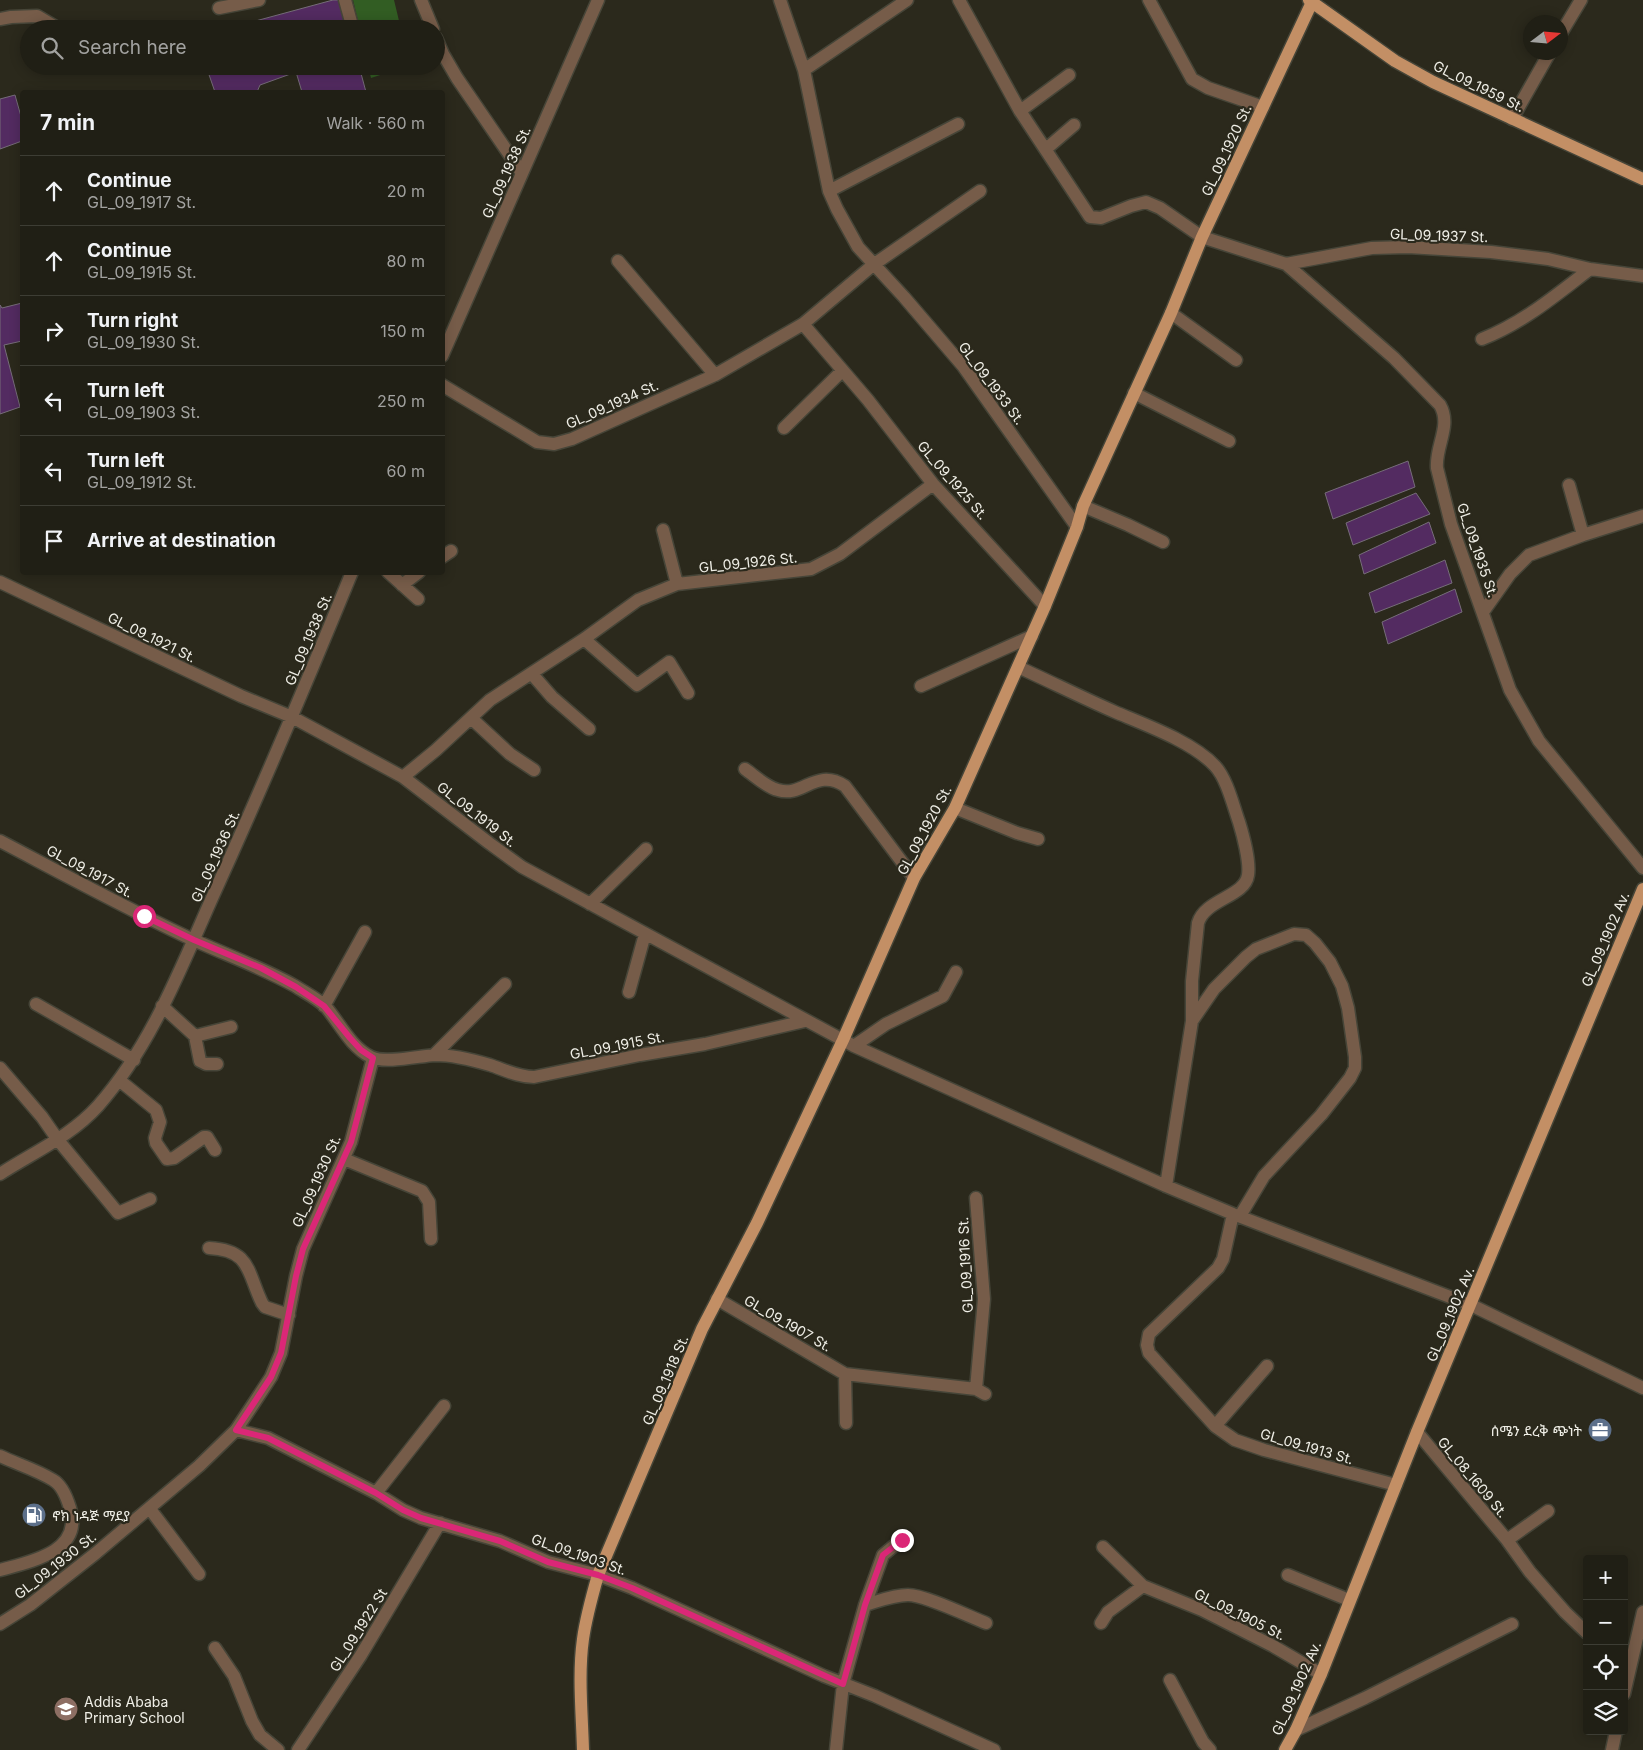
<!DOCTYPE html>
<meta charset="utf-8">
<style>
body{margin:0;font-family:Inter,"Noto Sans Ethiopic",sans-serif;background:#28271e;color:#f1f3f6}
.controls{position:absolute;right:15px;bottom:15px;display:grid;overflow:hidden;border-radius:5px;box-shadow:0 2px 12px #0003}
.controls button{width:45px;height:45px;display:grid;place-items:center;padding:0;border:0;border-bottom:1px solid #3d3d34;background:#201f15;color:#f1f3f6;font:25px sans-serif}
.compass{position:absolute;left:1523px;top:15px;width:45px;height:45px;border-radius:50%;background:#201f15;box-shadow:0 2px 12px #0003;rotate:74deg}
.stop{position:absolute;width:15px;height:15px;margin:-11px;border:4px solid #db2777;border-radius:50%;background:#fff}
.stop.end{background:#db2777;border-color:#fff;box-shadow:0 1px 5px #0008}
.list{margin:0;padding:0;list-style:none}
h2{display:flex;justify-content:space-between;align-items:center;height:65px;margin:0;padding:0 20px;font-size:21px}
h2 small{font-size:16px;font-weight:400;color:#a2a2a0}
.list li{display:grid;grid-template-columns:32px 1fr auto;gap:15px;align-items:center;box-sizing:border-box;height:70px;padding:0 20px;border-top:1px solid #3d3d34}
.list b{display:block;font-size:19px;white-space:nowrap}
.list p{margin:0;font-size:16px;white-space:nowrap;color:#a2a2a0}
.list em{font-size:16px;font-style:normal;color:#a2a2a0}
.icon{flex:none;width:28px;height:28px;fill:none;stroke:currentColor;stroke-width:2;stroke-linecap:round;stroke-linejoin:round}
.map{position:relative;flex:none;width:1643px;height:1750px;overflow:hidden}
.search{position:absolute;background:#201f15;box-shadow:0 2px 12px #0003;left:20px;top:20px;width:425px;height:55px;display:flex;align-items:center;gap:12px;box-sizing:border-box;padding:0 18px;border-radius:28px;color:#a2a2a0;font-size:19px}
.panel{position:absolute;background:#201f15;box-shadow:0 2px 12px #0003;left:20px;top:90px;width:425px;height:485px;border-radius:5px}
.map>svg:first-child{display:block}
.green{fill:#325d23}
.building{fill:#532b61;stroke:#766d79}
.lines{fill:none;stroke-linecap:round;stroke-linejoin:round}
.minor-casing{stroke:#464538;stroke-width:15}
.major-casing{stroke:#464538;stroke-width:15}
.minor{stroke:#765c49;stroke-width:12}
.major{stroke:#c38f65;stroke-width:12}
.route{stroke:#db2777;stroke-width:6}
.labels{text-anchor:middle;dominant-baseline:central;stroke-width:4.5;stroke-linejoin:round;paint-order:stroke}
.street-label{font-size:14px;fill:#efeee6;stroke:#2b291c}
.poi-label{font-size:14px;fill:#efeee6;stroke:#2b291c;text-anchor:start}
</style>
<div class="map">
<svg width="1643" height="1750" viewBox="0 0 1643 1750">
<rect width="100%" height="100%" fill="#2b291c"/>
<path class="green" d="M353,0H394L401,29H360Z
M368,66H408L371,78Z"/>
<path class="building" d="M333,0H341L349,29H226Z
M206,66H359L366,92H302L296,72L260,85L257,92H215Z
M15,95L22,120V141L0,149V99Z
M22,303V341L4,345L20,407L0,414V305L2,308Z
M1408,461L1415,487L1333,519L1325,493Z
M1416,493L1430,514L1353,545L1346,523Z
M1429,522L1436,543L1364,574L1359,555Z
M1445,560L1452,583L1375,613L1369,593Z
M1455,589L1462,612L1388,644L1382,622Z"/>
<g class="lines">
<defs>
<path id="minor" d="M345,0L353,29
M421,0L433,29
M780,0L804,70L829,191L837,209L858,247L904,297L963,366L1077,527
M959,0L1020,111L1090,217L1101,218L1131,206L1146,202L1160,208L1202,237L1286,264L1394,358L1440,405C1452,426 1435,446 1437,468L1451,524L1510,690L1539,741L1643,868
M1149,0L1192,79L1208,88L1263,107
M219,8L259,0
M0,19L11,17L37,16L59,29
M1560,35L1581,0
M436,38L443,54L457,78L522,173
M804,70L907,0
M1020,111L1069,75
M1512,119L1550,52
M1046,149L1074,125
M829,191L958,124
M618,261L715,375
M1286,264L1372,248L1408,247L1491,252L1548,259L1590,269L1643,276
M1171,313L1236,360
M803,324L868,400L933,484L1045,606
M1482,339C1523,323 1556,295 1590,269
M442,356L598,0
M442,385L537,442L554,444L572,439L715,375L803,324L873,265L980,191
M1134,393L1229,441
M784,428L842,371
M1569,485L1583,535
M1083,506L1128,525L1163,542
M663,530L677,584
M442,557L451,551
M388,572L418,599
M0,582L241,696L292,717L403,777L489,843L522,867L854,1046L1166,1186L1233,1214L1471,1305L1643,1388
M402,585L419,572
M1483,612L1510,574L1529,555L1583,535L1643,516
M584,639L637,685L669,662L688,693
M1018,667C1051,682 1083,698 1115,712C1146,725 1193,742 1215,766C1227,779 1233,805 1239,822C1243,835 1250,862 1248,875C1245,897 1205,899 1198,923L1192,981V1021L1166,1186
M532,674L552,697L589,729
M921,686L1032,636
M471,718L510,754L534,770
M745,769C755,776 766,787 778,790C803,798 816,767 845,786L914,878
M403,777L436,750L490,700L584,639L638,600L677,584L811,569L840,554L933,484
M955,808L1017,833L1038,839
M0,841C61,873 122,906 185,936C221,953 259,966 295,986C304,992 318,999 326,1007C340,1024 351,1047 371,1057C385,1064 419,1056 435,1055C453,1055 473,1060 490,1065C505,1070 518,1077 534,1077L640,1055L705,1044L805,1021
M590,904L646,849
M629,992L645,934
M36,1004L134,1060
M162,1006L195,1036L200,1061L206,1064H217
M324,1006L365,932
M1192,1021L1214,989L1246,957L1256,949L1294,934L1306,935L1315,943L1330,962L1342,986L1348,1008L1355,1057V1068L1350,1078L1321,1115L1264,1176L1240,1216
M195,1036L231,1027
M854,1046L886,1024L943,996L956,972
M434,1055L505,984
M0,1068L42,1117L58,1140L118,1213L150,1199
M119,1080L156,1110L160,1122L155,1138L156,1143L167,1159L174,1158L204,1137H207L215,1150
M344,1159L422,1191L429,1202L431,1239
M0,1174C34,1152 71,1136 98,1106C151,1046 180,970 212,898C261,790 307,682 352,572
M976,1198L984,1299L976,1389
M1233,1214L1223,1259L1218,1268L1149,1334L1147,1345L1149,1353L1215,1426L1235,1440L1264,1450L1396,1485
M209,1248C251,1250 247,1272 262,1303L265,1307L289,1315
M717,1299L845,1374L976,1389L985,1394
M845,1374L846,1423
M1215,1426L1267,1366
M236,1430L268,1438L376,1493L403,1510L421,1518L500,1541L548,1562L598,1575L632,1588L824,1676L875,1696L994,1750
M1417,1432L1507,1540L1530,1572L1565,1612L1587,1633
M0,1456C17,1464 37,1470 53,1480C62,1485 67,1498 70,1508C84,1552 29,1562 0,1570
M376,1493L444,1406
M150,1509L199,1574
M1507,1540L1548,1511
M1103,1547L1143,1586L1202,1610L1273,1646L1321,1674
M1288,1575L1349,1600
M865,1605C879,1601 893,1595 908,1595C925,1595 968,1616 986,1623
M1101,1623L1108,1612L1143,1586
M0,1624L30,1605L96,1553L199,1466L236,1430L254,1403L271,1377L281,1353L296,1276L303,1249L351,1142L373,1058
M215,1648L234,1676L252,1721L260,1735L278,1750
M1170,1680L1203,1742L1210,1750
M1624,1694L1643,1612
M1296,1730L1365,1698L1512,1624
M298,1750L361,1655L440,1523
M836,1750L843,1684L865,1605L883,1555L901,1540
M1612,1750L1616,1731"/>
<path id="major" d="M1309,0L1395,61L1433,82L1643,179
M583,1750C582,1713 578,1675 583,1639C586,1617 592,1596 598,1575L702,1329L757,1223L843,1040L914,878L955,808L1045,606L1077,527L1083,506L1171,313L1202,237L1313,0
M1285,1750L1296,1730L1321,1674L1417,1432L1643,889"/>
</defs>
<use href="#minor" class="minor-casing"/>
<use href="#major" class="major-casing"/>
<use href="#minor" class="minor"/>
<use href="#major" class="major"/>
</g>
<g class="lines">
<path class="route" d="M144,916L194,940L261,968L296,987L324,1006L350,1038L361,1050L373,1058L351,1142L303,1249L296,1276L281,1353L271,1377L236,1430L268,1438L376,1493L403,1510L421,1518L500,1541L548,1562L598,1575L632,1588L843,1684L865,1605L883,1555L902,1540"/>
</g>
<defs>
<symbol id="office-disc" viewBox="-11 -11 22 22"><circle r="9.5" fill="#5c6f8a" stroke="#2b291c"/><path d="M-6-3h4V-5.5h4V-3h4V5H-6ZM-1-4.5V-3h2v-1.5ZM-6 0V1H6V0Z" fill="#fff"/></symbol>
<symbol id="fuel-disc" viewBox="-11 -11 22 22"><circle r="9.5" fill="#5c6f8a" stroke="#2b291c"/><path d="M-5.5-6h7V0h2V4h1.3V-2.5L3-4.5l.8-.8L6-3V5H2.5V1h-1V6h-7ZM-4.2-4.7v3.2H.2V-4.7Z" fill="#fff"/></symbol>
<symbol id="school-disc" viewBox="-11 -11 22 22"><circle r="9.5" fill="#8d6e63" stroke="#2b291c"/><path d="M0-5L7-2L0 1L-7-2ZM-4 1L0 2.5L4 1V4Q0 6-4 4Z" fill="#fff"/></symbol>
</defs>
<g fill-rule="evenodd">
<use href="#office-disc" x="1586" y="1416" width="28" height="28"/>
<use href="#fuel-disc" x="20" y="1501" width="28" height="28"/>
<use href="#school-disc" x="52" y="1695" width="28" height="28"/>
</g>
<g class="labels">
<g class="street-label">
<text transform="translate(1479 86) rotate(26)">GL_09_1959 St.</text>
<text transform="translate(1226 150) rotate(-65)">GL_09_1920 St.</text>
<text transform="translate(506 172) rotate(-66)">GL_09_1938 St.</text>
<text transform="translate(1439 235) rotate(2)">GL_09_1937 St.</text>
<text transform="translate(992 383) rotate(53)">GL_09_1933 St.</text>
<text transform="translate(612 404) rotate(-24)">GL_09_1934 St.</text>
<text transform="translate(953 480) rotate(49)">GL_09_1925 St.</text>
<text transform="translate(1478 550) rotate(71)">GL_09_1935 St.</text>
<text transform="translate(748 562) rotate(-6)">GL_09_1926 St.</text>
<text transform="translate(152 637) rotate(26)">GL_09_1921 St.</text>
<text transform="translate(308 639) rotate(-67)">GL_09_1938 St.</text>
<text transform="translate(477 814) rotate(38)">GL_09_1919 St.</text>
<text transform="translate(924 830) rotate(-62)">GL_09_1920 St.</text>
<text transform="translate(215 856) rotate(-66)">GL_09_1936 St.</text>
<text transform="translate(90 871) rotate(28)">GL_09_1917 St.</text>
<text transform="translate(1605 939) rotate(-67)">GL_09_1902 Av.</text>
<text transform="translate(617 1045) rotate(-11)">GL_09_1915 St.</text>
<text transform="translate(316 1181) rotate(-66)">GL_09_1930 St.</text>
<text transform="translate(965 1265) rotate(-93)">GL_09_1916 St.</text>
<text transform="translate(1450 1314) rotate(-67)">GL_09_1902 Av.</text>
<text transform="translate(788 1323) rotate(30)">GL_09_1907 St.</text>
<text transform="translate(665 1380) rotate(-67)">GL_09_1918 St.</text>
<text transform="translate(1307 1446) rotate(16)">GL_09_1913 St.</text>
<text transform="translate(1473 1477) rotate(50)">GL_08_1609 St.</text>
<text transform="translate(579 1554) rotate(19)">GL_09_1903 St.</text>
<text transform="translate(55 1565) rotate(-38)">GL_09_1930 St.</text>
<text transform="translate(1240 1614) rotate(26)">GL_09_1905 St.</text>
<text transform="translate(358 1630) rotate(-58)">GL_09_1922 St</text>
<text transform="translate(1296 1688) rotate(-66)">GL_09_1902 Av.</text>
</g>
<g class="poi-label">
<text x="1582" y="1430" text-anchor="end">ሰሜን ደረቅ ጭነት</text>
<text x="52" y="1515">ኖክ ነዳጅ ማደያ</text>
<text x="84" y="1701">Addis Ababa<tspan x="84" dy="16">Primary School</tspan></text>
</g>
</g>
</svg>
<div class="controls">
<button>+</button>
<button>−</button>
<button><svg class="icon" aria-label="locate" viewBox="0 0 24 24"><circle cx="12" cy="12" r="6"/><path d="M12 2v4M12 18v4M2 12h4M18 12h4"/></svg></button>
<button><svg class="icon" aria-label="layers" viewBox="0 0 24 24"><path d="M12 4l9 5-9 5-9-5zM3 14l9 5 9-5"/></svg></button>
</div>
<svg class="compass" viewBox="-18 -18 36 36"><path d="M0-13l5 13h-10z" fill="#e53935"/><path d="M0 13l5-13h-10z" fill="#a2a2a0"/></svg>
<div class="stop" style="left:144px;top:916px"></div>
<div class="stop end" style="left:902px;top:1540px"></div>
<div class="search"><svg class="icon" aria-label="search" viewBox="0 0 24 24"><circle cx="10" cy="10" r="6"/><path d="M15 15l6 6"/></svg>Search here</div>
<section class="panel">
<h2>7 min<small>Walk · 560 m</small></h2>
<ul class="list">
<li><svg class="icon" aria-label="ahead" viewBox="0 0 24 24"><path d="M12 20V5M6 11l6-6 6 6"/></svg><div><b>Continue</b><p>GL_09_1917 St.</p></div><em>20 m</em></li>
<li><svg class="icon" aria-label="ahead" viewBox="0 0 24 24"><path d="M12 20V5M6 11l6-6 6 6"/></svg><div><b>Continue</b><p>GL_09_1915 St.</p></div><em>80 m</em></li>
<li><svg class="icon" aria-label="right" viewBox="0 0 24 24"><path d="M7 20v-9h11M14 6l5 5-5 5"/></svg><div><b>Turn right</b><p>GL_09_1930 St.</p></div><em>150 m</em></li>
<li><svg class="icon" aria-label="left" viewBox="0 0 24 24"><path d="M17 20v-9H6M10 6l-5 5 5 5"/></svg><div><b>Turn left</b><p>GL_09_1903 St.</p></div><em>250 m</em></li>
<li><svg class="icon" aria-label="left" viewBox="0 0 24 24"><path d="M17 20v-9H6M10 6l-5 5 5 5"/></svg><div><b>Turn left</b><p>GL_09_1912 St.</p></div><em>60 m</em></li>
<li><svg class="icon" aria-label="arrive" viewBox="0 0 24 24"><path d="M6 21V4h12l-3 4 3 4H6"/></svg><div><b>Arrive at destination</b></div></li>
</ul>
</section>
</div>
